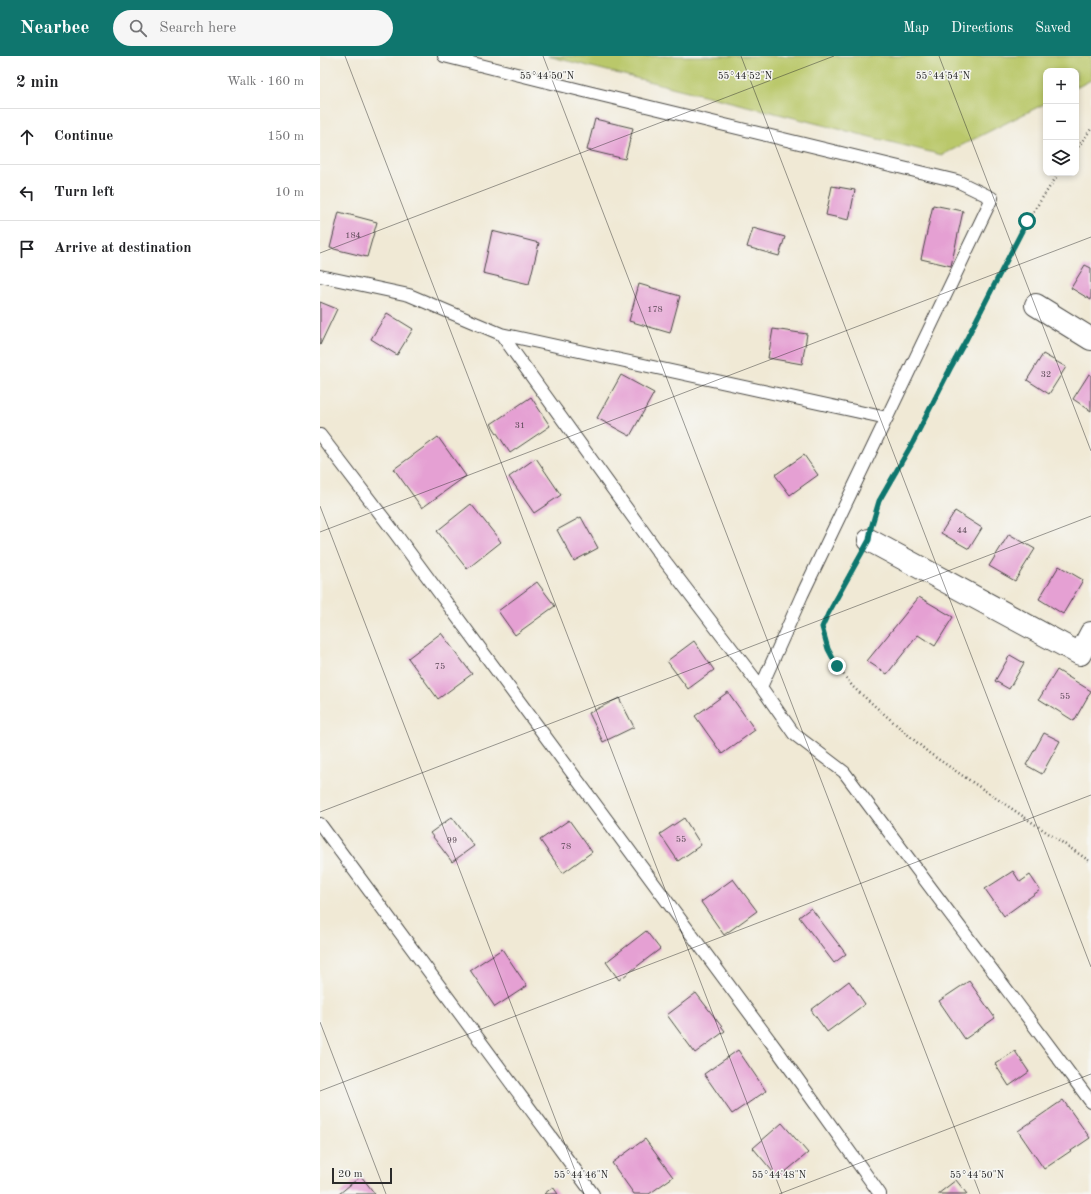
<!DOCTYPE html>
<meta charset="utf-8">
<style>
body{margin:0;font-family:"Old Standard TT",serif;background:#f6f6f6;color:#202124}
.controls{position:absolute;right:12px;top:12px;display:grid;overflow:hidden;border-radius:8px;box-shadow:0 2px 6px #0003}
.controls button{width:36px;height:36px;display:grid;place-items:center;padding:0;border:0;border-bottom:1px solid #e0e0e0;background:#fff;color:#202124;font:20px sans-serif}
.scale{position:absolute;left:12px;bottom:10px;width:60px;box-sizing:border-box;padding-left:4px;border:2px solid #2b2b2b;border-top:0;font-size:11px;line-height:14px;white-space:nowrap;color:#2b2b2b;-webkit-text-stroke:3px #f6f6f2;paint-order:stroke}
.stop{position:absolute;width:12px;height:12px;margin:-9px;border:3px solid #0f766e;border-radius:50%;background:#fff}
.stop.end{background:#0f766e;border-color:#fff;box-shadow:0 1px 4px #0008}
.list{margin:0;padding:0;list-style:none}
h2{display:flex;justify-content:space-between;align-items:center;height:52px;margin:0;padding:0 16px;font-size:17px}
h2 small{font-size:13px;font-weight:400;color:#757577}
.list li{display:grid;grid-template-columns:26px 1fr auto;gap:12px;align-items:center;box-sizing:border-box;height:56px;padding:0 16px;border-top:1px solid #e0e0e0}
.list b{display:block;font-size:15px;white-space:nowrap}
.list em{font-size:13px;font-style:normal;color:#757577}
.icon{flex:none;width:22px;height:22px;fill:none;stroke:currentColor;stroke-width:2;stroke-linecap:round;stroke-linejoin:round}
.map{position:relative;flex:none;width:771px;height:1138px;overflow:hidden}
header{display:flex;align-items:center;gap:24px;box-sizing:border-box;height:56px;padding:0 20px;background:#0f766e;color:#fff}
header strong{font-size:19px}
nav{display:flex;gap:22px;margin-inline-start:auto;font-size:14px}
.search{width:280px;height:36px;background:#f6f6f6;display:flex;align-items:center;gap:10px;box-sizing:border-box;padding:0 14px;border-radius:22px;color:#757577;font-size:15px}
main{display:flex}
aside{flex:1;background:#fff}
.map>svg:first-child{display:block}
.green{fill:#bac86a;stroke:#727a4a}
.building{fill:#e5a0d3}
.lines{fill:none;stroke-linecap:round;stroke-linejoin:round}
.service-casing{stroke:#494844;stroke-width:14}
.minor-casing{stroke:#494844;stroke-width:24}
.path{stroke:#494844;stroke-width:2.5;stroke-dasharray:1 3;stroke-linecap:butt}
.service{stroke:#fff;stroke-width:12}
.minor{stroke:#fff;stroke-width:22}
.route{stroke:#0f766e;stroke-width:5}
.ticks{fill:none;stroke:#2b2b2b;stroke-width:1;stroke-opacity:0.45}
.labels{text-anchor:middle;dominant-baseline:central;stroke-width:3;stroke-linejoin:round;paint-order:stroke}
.number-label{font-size:9px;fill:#5a4855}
.ticks-label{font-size:10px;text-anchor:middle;fill:#2b2b2b;stroke:#f6f6f2;stroke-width:3;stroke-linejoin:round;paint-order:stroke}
</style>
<header>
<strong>Nearbee</strong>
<div class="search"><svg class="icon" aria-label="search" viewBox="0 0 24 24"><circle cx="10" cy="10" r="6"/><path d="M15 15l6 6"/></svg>Search here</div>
<nav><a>Map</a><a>Directions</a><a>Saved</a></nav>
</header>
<main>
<aside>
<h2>2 min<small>Walk · 160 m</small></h2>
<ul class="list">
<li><svg class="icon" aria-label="ahead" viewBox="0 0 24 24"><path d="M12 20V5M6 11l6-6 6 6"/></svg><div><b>Continue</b></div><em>150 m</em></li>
<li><svg class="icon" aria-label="left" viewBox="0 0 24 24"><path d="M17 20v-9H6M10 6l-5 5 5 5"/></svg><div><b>Turn left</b></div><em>10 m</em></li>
<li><svg class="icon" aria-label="arrive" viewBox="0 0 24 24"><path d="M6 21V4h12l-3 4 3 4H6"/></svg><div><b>Arrive at destination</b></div></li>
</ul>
</aside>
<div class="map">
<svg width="771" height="1138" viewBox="0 0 771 1138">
<rect width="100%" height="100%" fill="#f6f6f2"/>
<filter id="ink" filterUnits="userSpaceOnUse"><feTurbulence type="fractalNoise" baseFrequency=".025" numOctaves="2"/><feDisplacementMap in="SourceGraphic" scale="8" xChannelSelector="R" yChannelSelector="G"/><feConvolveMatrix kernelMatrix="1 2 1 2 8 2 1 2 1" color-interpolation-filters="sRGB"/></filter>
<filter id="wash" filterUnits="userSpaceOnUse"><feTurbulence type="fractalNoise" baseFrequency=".012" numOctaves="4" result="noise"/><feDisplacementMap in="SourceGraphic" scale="16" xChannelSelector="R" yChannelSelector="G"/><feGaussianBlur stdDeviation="0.9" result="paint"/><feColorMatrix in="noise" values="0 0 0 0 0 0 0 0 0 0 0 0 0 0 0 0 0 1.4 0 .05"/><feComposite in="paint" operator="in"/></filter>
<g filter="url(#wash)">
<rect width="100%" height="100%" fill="#f0e9d5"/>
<path class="green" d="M228,0H771V24L756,32V15H726V47L622,99Z"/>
<g id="blocks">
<path class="building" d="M275,63L313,72L305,103L267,94Z
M512,130L535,134L529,164L506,159Z
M613,149L643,155L631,210L601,203Z
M19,156L57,166L47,201L10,192Z
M433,172L465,181L459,200L427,191Z
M172,175L219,187L209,228L163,217Z
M765,209L771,212V244L751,232Z
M319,228L360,240L350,277L309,265Z
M0,246L17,253L0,289Z
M67,257L93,273L77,299L51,283Z
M453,273L487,278L482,308L448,302Z
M723,298L746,311L729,338L707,324Z
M769,318L771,319V355L753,343Z
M301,319L334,337L310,380L277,362Z
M211,341L230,370L190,397L171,368Z
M118,381L146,420L102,452L74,413Z
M484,399L498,419L470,439L455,419Z
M216,402L241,439L214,457L189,421Z
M151,448L181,486L147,513L117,475Z
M635,455L662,472L649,493L621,477Z
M261,461L278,492L254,505L237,474Z
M689,478L715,493L695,525L669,510Z
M739,510L763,524L743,558L719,543Z
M217,526L235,550L195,579L178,555Z
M599,541L633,561L615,590L598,579L567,618L547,605Z
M121,577L152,618L118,643L88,602Z
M374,585L394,614L368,633L347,605Z
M690,599L704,607L689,633L675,625Z
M737,614L771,635L754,665L719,643Z
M408,636L435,674L402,698L375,660Z
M299,642L314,671L283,686L269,657Z
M724,677L740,685L722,718L706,709Z
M132,761L154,790L132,806L110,777Z
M364,762L381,789L358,805L340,778Z
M249,764L272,796L243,817L220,784Z
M693,815L700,826L710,819L720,834L684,860L665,833Z
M413,823L437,855L404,879L381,846Z
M491,852L526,898L514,907L479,861Z
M326,875L340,893L299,924L286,906Z
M182,893L207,930L175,951L150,914Z
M529,925L545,948L507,976L491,954Z
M649,925L675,962L645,983L619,945Z
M376,937L405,975L375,997L347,959Z
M418,994L446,1035L412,1058L384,1018Z
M695,995L709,1016L689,1030L675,1008Z
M743,1044L770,1082L724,1113L698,1075Z
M462,1067L488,1097L458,1122L433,1092Z
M325,1083L353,1121L329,1138H314L292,1107Z
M41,1120L55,1138H19Z
M636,1124L647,1138H618Z
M233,1131L238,1138H224Z"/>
</g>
</g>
<g filter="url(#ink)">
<use href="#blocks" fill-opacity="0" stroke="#494844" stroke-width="1"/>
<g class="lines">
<defs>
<path id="service" d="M124,0L268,36L637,125L672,142L482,539L441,631
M0,220L89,239L181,278L338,496L441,631L474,678L524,716L771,1046
M181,278L567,362
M0,379L75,477L459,997L560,1138
M0,768L273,1138"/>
<path id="minor" d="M716,249L771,283
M549,484L760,598L771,577"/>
</defs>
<use href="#service" class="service-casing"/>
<use href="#minor" class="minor-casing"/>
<path class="path" d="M756,94L771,73
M554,464L559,445L593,386L629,313L646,284L707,165L739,117
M539,501L508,558L502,571L508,593L517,610L533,631L609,697L771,806"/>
<use href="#service" class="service"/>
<use href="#minor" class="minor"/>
</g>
</g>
<g class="lines" filter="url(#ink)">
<path class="route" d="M517,610L508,593L502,571L508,558L549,484L551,472L559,445L593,386L630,313L646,284L707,165"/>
</g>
<path class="ticks" d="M25,0L462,1138M223,0L660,1138M421,0L771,911M619,0L771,395M0,197L514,0M0,450L264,1138M0,476L771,181M0,756L771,460M0,966L66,1138M0,1035L771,739M459,1138L771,1018"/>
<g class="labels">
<g class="number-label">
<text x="33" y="179">184</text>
<text x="335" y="253">178</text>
<text x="726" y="318">32</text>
<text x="200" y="369">31</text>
<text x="642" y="474">44</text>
<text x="120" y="610">75</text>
<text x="745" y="640">55</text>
<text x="361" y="783">55</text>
<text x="132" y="784">99</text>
<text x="246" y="790">78</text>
</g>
</g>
<g class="ticks-label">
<text x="227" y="23">55°44'50"N</text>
<text x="425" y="23">55°44'52"N</text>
<text x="623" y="23">55°44'54"N</text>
<text x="261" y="1122">55°44'46"N</text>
<text x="459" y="1122">55°44'48"N</text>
<text x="657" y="1122">55°44'50"N</text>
</g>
</svg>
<div class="controls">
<button>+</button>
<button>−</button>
<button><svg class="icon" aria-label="layers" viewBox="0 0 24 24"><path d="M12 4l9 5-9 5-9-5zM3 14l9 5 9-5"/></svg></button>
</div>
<div class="scale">20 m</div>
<div class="stop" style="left:707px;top:165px"></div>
<div class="stop end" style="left:517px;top:610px"></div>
</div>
</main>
